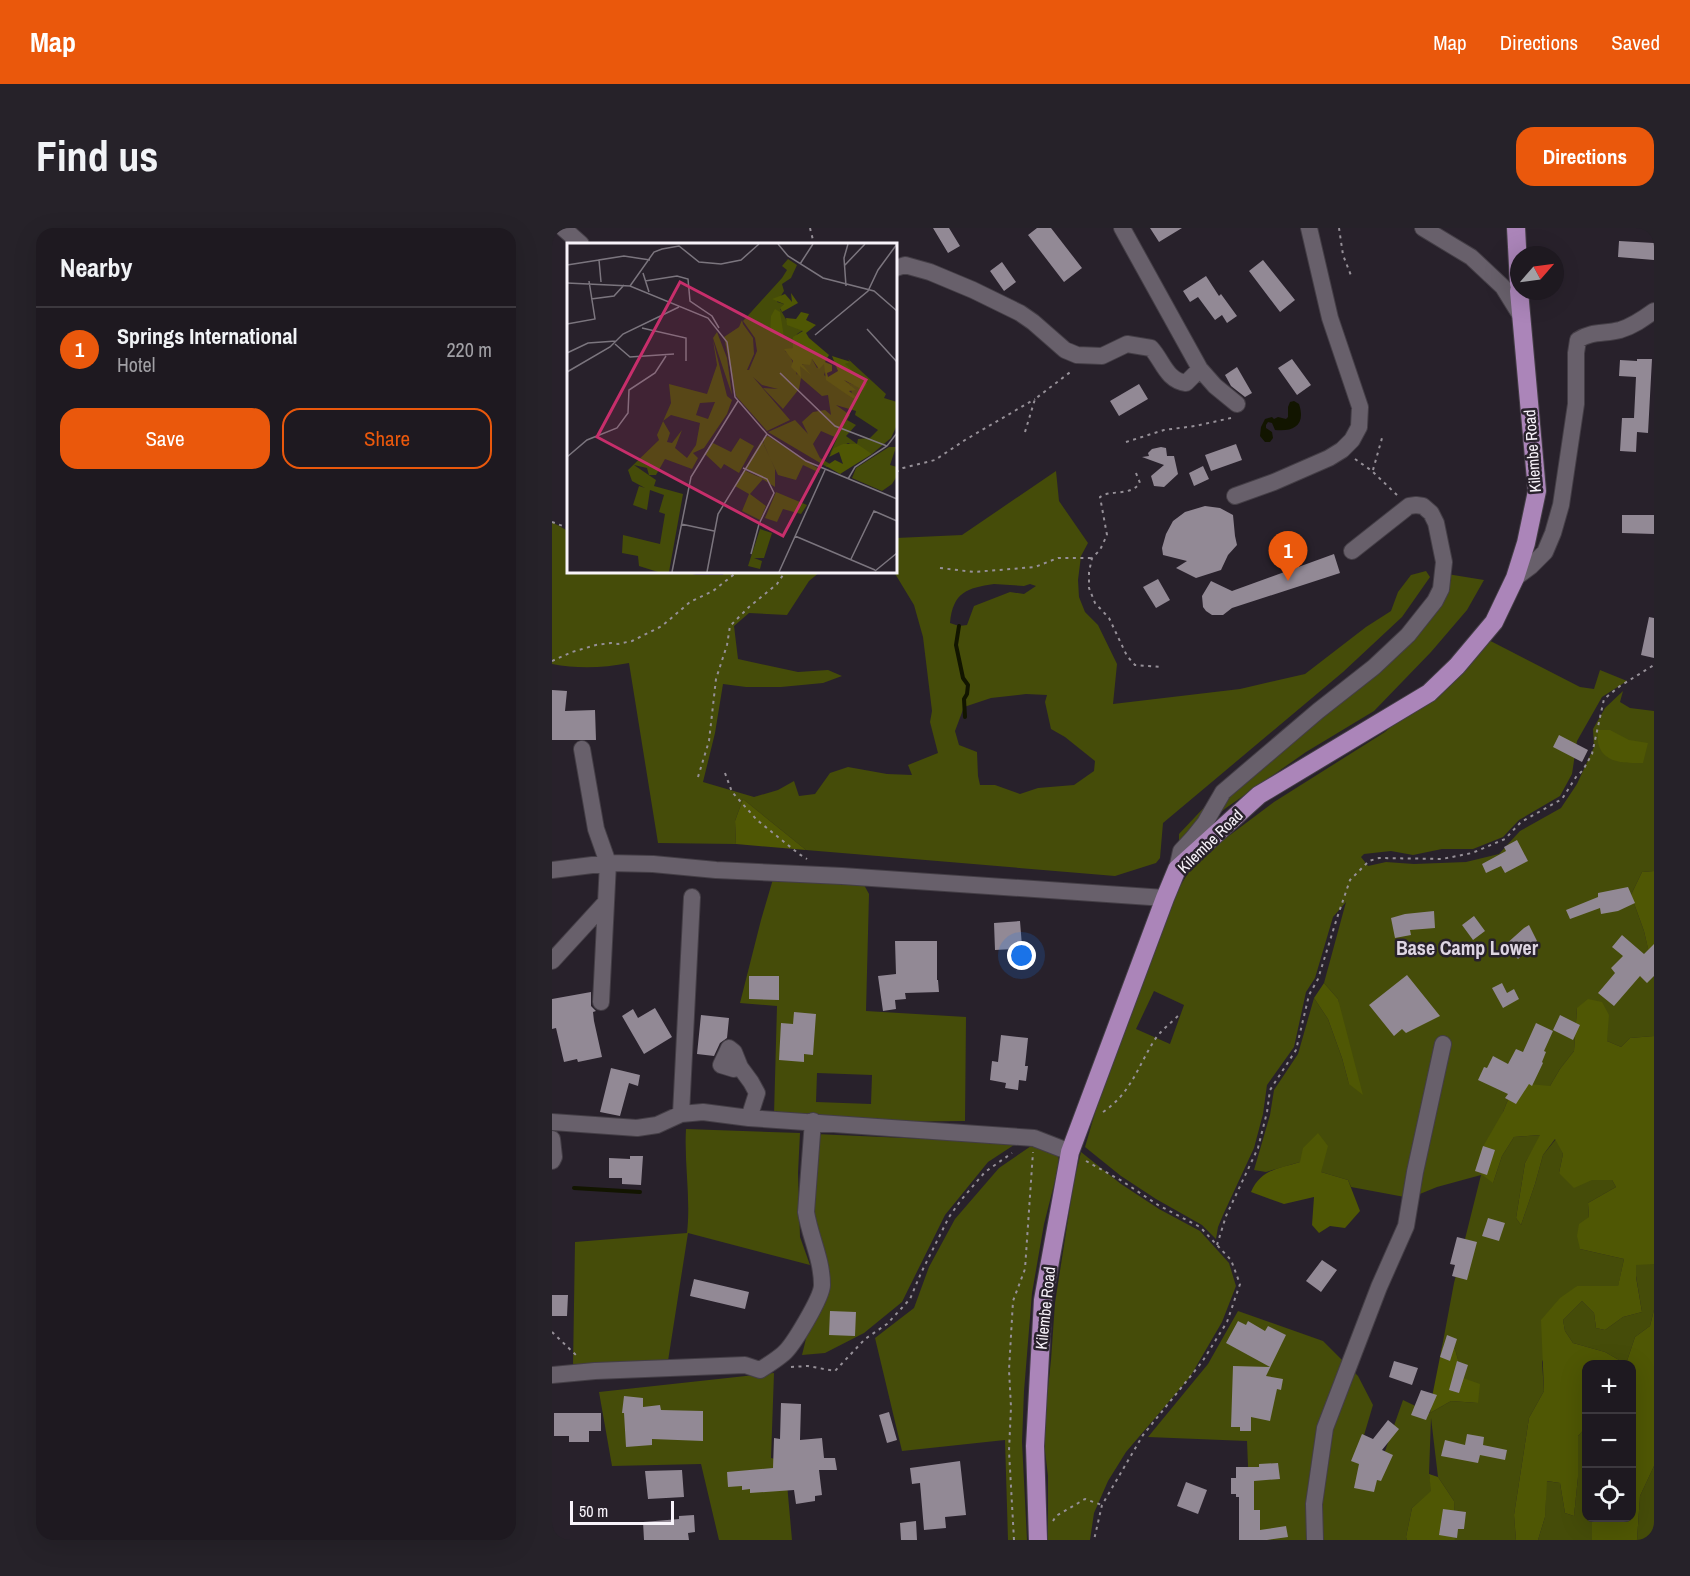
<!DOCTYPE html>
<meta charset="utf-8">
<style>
body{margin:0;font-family:"Archivo Narrow",sans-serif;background:#262229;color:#f1f3f6}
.controls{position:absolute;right:18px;bottom:18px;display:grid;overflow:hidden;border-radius:12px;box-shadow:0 6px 24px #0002}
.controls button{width:54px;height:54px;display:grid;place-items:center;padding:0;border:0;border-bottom:2px solid #3c383e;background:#1e1920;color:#f1f3f6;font:30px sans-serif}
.compass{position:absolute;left:958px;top:18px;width:54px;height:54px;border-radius:50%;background:#1e1920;box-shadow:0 6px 24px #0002;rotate:62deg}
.scale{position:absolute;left:18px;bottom:15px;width:104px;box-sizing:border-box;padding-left:6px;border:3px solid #f8f3fa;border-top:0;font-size:16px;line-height:21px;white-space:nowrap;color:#f8f3fa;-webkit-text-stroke:4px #28212b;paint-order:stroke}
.you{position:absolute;left:470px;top:728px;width:21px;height:21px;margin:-15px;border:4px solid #fff;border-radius:50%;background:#1a73e8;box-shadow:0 0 0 9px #1a73e833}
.badge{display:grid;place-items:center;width:39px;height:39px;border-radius:50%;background:#ea580c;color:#fff;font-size:20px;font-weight:700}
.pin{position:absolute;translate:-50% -50px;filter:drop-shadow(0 2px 3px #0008)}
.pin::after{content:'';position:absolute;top:32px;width:21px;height:18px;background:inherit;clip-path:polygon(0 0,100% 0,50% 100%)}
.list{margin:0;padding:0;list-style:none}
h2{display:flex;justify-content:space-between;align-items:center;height:78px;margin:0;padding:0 24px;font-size:26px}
h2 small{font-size:20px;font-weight:400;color:#a1a0a5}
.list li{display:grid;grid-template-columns:39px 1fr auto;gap:18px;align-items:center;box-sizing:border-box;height:84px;padding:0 24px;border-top:2px solid #3c383e}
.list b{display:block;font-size:22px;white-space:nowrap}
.list p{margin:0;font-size:20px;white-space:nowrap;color:#a1a0a5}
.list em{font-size:20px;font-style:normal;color:#a1a0a5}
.actions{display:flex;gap:12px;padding:18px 24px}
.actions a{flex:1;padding:14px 0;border:2px solid #ea580c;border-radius:18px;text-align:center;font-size:21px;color:#ea580c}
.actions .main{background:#ea580c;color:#fff}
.icon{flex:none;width:33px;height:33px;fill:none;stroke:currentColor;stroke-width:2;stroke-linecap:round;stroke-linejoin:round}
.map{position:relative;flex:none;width:1102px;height:1312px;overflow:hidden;border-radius:18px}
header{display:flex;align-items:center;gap:36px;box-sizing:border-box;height:84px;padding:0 30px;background:#ea580c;color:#fff}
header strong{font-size:28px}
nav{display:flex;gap:33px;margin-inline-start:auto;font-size:21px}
.intro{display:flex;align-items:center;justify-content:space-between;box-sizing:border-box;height:144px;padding:0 36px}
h1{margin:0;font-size:42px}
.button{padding:15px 27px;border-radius:18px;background:#ea580c;color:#fff;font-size:21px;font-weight:700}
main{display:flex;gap:36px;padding:0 36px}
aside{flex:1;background:#1e1920;border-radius:18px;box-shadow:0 6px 24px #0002}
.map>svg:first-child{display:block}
.green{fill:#454c09;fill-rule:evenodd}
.forest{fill:#4f5704}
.water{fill:#121500}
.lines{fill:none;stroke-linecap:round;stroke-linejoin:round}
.stream{stroke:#121500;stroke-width:4}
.building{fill:#928995}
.minor-casing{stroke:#443e46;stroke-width:18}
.major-casing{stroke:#443e46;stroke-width:20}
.path{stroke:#969098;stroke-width:2;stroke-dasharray:3 4.5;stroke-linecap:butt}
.minor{stroke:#68606b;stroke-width:16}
.major{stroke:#ab85b9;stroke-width:18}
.labels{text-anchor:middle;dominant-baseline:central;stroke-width:5;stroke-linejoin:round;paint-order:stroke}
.street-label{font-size:16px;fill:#f8f3fa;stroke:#28212b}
.quarter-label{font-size:20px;font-weight:bold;fill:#ded5e2;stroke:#28212b}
.inset-road{fill:none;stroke:#7b757e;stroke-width:1.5}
.view{fill:#c72e6b;fill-opacity:0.15;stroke:#c72e6b;stroke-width:3}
.inset-edge{fill:none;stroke:#f8f3fa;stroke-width:3}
</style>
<header>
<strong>Map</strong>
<nav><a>Map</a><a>Directions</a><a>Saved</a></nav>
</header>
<div class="intro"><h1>Find us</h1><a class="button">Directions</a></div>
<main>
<aside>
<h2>Nearby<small></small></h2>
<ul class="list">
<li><span class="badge">1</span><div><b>Springs International</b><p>Hotel</p></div><em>220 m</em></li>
</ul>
<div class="actions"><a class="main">Save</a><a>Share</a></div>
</aside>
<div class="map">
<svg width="1102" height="1312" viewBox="0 0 1102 1312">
<rect width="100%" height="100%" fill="#28212b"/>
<path class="green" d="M504,243L507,273L536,315L529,328L526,352L527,369L533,384L546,397L565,436L561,476L688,461L753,446L814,399L839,383L846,364L859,347L874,343L878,349L850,389L791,444L611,595L608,630L604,635L563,648L254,622L191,571L183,593L184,616L106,615L77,435C51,440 26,441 0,436V294L16,303V344H133L144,347H171L173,344H268L257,353L235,387L197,385L182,398L186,431L246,444L276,442L290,448L271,455L229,459H194L171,456L163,505L151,554L202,569L226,562L242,553L247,568L263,566L278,545L296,539L335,546L360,547L356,537L386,525L378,494L380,483L371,409L362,377L342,344H344V310L410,307ZM442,356L472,358L478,356L484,358L472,366L458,364L422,378L415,397L407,398L398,395C401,364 415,360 442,356ZM474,466L495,467L493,474L499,501L513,509L543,533L542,543L522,557L486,560L468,566L443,557H428L426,548L425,524L407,517L403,503L412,479L439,470Z
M889,345L932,352L915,382L879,424L822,483L754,524L674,580L627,619V606L676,554L730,513L864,390Z
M923,405L1028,459L1042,461L1048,442L1075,453L1050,469L1025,513L1020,546L1008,568L967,592L951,609L921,621H890L861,627L839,623L812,626L809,629L816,638L834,634L862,636L914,634L947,626L968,603L1009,580L1025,556L1042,519L1041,501L1053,480L1071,463L1068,474L1078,480L1102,483V643L1090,644L1079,667L1092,703L1100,737L1102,739V808L1078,810L1069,819L1055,813L1025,780L1022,823L1008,841L998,858L960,862L951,884L941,955L950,928L962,909L989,907L973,935L964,990L969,997L983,956L991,927L1004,911L1011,926L1007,945L1040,952H1060L1064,959L1036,975L1037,989L1028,1021L1072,1031L1066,1059L1025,1058L990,1134L992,1163L977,1190L962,1287L964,1312H903L902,1273L886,1249L879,1190L877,1246L880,1263L860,1280L854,1309L855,1312H699L695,1213L596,1209L656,1136L686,1083L771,1113L806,1148L821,1177L807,1224L832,1226L851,1172L878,1185L899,1173L926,1175L911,1150L903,1121L890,1119L902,1055L929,947L885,959L858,970L799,959L796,952L769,944L748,934L714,944L702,942L718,887L722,862L746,826L762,770L776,791L790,830L797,856L786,771L772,755L794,674L781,689L763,750L754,764L742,819L715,857L711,886L702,920L671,987L666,999L664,1011L650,997L604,971L569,948L533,919L581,755L609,689L638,642L670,613L722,574L833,504L869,471ZM602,763L632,777L618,816L584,801Z
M224,641L311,655L317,666L314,783L414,789L413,893L318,894L222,887L225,778L188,775L209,692ZM265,845L320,847L319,876L264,874Z
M134,901L248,905L246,945L248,1009L258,1037L136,1005L116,1133L21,1139L23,1014L135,1005C139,970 132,936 134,901Z
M263,906L465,915L436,934L393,987L350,1074L312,1105L273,1125L250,1127L261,1082L272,1052L258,998Z
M482,916L506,925L507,937L492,996L480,1065L472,1163L470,1214L475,1312H456L453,1212L350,1223L323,1110L362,1080L377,1039L403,991L447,940Z
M529,924L569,956L607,981L648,1003L677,1035L684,1058L670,1094L638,1149L574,1224L556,1253L542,1285L538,1312H496V1248L491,1207L499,1132L503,1075L522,953Z
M1084,1036H1102V1082L1098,1098L1083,1109L1074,1136L1053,1124L1021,1115L1013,1103L1011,1092L1030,1073L1042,1085L1044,1100L1053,1102L1071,1089L1090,1084L1084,1048Z
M222,1145L219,1230L233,1233L240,1312H167L149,1236L60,1238L47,1164Z
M1034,1199V1290H1040V1312H986L993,1289L994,1253L1008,1255L1013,1285L1022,1288L1026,1249V1208Z
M1102,1238V1312H1085L1088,1268Z"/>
<path class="forest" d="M1046,502H1058L1077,512L1096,515L1091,535C1075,535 1053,536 1047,518C1045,513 1046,507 1046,502Z
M191,571L254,622L184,616L183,593Z
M1102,643V739L1100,738L1092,703L1079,667L1090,644Z
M772,755L786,771L811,867L797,856L790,830L776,791L762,770Z
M1036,771L1050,774L1057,787L1055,813L1069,819L1078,810L1102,808V1036L1084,1037V1049L1090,1084L1071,1089L1053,1102L1044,1100L1042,1085L1030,1073L1011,1092L1013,1103L1021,1115L1053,1124L1074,1136L1083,1109L1098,1098L1102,1082V1238L1088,1268L1085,1312H1040V1290H1080V1136H1034V1199L1026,1208V1249L1022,1288L1013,1285L1008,1255L995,1253L993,1289L986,1312H964L962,1287L977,1190L992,1163L989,1092L1008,1070L1025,1058H1066L1072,1031L1028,1021L1025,1008L1027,996L1037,989L1036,975L1064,959L1060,952H1040L1022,960L1007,945L1011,926L1003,911L991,927L983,956L969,997L964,990L973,935L988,907L962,909L950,928L941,955L929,946V922L951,884L960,862L967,855L998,858L1008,841L1022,823L1025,780Z
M766,905L776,918L769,944L796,952L808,983L793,1000L778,998L767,1005L760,997L762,969L732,976L699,964C709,941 726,941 748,934L751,920Z
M890,1119L903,1121L911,1150L928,1156L926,1175L899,1173L878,1185L881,1164Z
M877,1246L886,1249L902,1273L903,1312H855L854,1309L860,1280L879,1263Z"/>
<path class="water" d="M742,173L747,176C754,197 742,204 723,202L720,195L716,194L714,197V200L720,204L721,210L718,214H713L708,208L709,199L713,191L720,189L722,191L726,189L734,191L736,189V179L738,174Z"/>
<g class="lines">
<path class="stream" d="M407,398L404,417L411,450L416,457L415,466L412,471L413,489
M22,960L88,964"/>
</g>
<path class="building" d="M381,0H397L408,18L396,25Z
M485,0H499L530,40L512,54L476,7Z
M598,0H630L607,14Z
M1067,13L1102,15V32L1066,29Z
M711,32L743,72L728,84L697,43Z
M450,34L464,54L452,63L438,43Z
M654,48L667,68L669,66L685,88L675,95L670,87L663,92L646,69L638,74L631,63Z
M740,131L759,157L745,167L726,140Z
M1085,131H1100L1096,205L1085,204L1084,224L1068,223L1070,190H1082L1084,149L1067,148L1068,132L1085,133Z
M685,139L700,165L693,169L679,158L673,147Z
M587,156L596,171L567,188L558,173Z
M684,216L690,232L659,243L653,227Z
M609,219L614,220L615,228H622L626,246L612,259L602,258L599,248L612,237L590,229L597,228L596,225L600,221Z
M651,238L657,251L642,258L637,245Z
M653,278L668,280L681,287L683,308L685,317L676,327L669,342L644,350L624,340L635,333L611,327L610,320L614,306L621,293L633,284Z
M1070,287H1102V306L1070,305Z
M782,326L788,345L680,380L671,387H660L654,383L651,379L650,368L659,353L680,363Z
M606,351L618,372L604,380L591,359Z
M1097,389L1102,390V430L1089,427Z
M0,462L15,463L13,483L43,482L44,512H0Z
M1007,507L1036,522L1030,534L1001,519Z
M965,612L976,633L953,645L949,638L934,645L930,636L954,623L952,619Z
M1076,659L1083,675L1066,683L1049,686L1048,680L1018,691L1014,682L1046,669V665Z
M882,683L883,700L858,702L859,707L843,710L839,690L853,686Z
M922,688L933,703L921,712L910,697Z
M468,693L470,718L461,719V721L443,722L442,695Z
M977,697L985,713L966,731L953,717L972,700Z
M1070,707L1092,726L1102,716V748L1095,755L1088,748L1062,778L1046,765L1063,745L1059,740L1071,728L1060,719Z
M343,713H385V752H386L387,764L353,765L354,771L343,772L344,781L331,783L326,748L344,746Z
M855,747L888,788L854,805L850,801L842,808L817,777Z
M197,748H227V772L197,771Z
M950,755L955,765L962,761L967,771L951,780L940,760Z
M39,764V778L44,783L41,784L42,793L50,829L26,834L25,831L12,834L4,800L0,801V771Z
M103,780L120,809L92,826L70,788L81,781L86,790Z
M242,784L264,786L261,827L252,826V834L227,832L229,795L241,796Z
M149,787L177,790L175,810L168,815L162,828L145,826Z
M1008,787L1028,797L1021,812L1001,802Z
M984,795L1001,803L992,823L994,824L990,834L991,835L980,858L977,856L964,876L953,870L956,866L926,852L932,839L935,840L941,828L956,836L964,821L971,824Z
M449,807L476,810L473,838H476L474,853L467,852L466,862L453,860L454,855L438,852L440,833L446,834Z
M59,840L88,847L86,858L77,855L68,888L48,884Z
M931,918L943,922L935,947L923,943Z
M78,928H91L89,957L70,956V950H57V930L78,931Z
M936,990L953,995L947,1013L930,1008Z
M905,1009L925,1014L915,1052L900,1048L903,1037L898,1036Z
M770,1032L785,1042L769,1064L754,1053Z
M142,1051L197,1064L193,1081L138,1068Z
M0,1067H16L15,1088H0Z
M278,1083L304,1084L303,1108L277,1107Z
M686,1093L694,1097L696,1093L713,1103L716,1098L734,1107L714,1148L731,1151L729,1162L725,1161L718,1193L699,1189V1203H688V1199H679L681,1138L718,1139L674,1115Z
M895,1107L905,1111L898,1133L888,1129Z
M842,1133L866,1140L860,1157L837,1149Z
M905,1133L916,1137L907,1165L897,1162Z
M869,1162L885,1167L874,1192L859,1187Z
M72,1168L91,1170V1179L108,1177L109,1182L151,1183V1213L100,1211V1217L74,1219L72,1185H70Z
M229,1175L249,1176L248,1212L270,1210L272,1230H283L285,1242H267L270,1267L263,1268V1273L244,1276L242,1262L198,1265V1261L190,1262V1258L176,1259L175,1244L221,1240L222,1210L228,1211Z
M337,1184L345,1212L335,1215L327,1187Z
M2,1185H49V1203H37V1214H17V1208H2Z
M836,1192L847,1201L830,1222L841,1227L829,1253L825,1252L822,1264L802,1260L807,1236L799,1233L810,1206L821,1211Z
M915,1206L932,1209L931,1217L955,1222L953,1232L928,1227L926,1235L889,1228L893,1212L913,1217Z
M408,1233L414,1287L393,1289L394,1300L372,1302L368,1255L360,1256L358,1240Z
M726,1235L728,1251L702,1253V1282H708V1302L734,1298L736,1309L715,1312H687V1269H684V1266H679V1250H684V1239H707V1236Z
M130,1242L132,1269L96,1271L93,1243Z
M634,1254L655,1262L646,1286L625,1278Z
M891,1281L914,1284L912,1301H906L905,1310L887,1307Z
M142,1287L143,1304L136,1305L137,1312H92L91,1294L127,1291V1288Z
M364,1293L365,1312H349L348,1295Z"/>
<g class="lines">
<defs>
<path id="minor" d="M11,0L29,16
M570,0L648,141L663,158L685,176
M871,0L919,29L951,59L969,88
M344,40L353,37L378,44L421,62L468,85L481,94L513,122L525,127L550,128L575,116L599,120C611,133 614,152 634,155L648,141
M683,268L722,254L777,230L790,222L800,212L807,199L808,179L778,90L757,0
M963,350L979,338L993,324L1001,305L1009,277L1024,176V125L1026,112C1039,103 1053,106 1068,102C1081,98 1091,91 1102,83
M30,521L44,601L56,635L49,774
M625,641L629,623L641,610L653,595L671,564L766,483L822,439L856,407L883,373L889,361L892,334L884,295L879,285L871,278L864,277L857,278L800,323
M0,642L56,635L101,636L164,642L290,648L613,670
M0,733L54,674
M188,839L182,824L177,820L169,837L182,841L188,839L199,854L205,865L197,890
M129,886L140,669
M0,894L85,900L105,897L129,886L151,884L197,890L482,910L518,924
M0,911L2,929L0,933
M0,1147L43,1143L193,1137L208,1142C216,1137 224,1132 231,1126C241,1118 270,1069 270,1057C270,1031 258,1009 254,984L261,893
M763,1312L762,1276L773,1200L827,1059L854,998L863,944L891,816"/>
<path id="major" d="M964,0L967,56
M486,1312L483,1218L491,1072L518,924L613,670L625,641L707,567L877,465L905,438L942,394L963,350L974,315L985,263L967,63"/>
</defs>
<use href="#minor" class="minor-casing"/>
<use href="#major" class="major-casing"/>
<path class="path" d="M258,0L262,16
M787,0L791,27L800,50
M473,204L483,171L521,142
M574,214L612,202L643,198L679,190
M803,231L820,243L846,268
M821,242L830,210
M344,244L351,240L383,232L413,212L483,171
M584,245L588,255C577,269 559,261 548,269L555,307L548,322L540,330L537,344V360L543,375L557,390L575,428L583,437L609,439
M0,294L16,300
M388,340L422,344L483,339L506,330H540
M0,433L20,424L44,417L59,415L66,416L80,413L110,398L138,374L161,363L185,344
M173,545L180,564L205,592L247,626L255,631
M146,549L157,513L164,451L175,417L178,398L197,379L225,356L233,344
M551,884C579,865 585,840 602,813C608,803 619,795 628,786
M534,933L570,953L606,977L648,999L679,1032L688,1056L675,1094L650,1134L591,1207L550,1277L542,1312
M665,1017L674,988L706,920L715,884L718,862L744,822L757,767L766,751L785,690L798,652L817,633L827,630L890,631L920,625L953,611L969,594L1010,571L1024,549L1031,542L1040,526L1052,471L1068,458L1102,437
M0,1104L26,1129
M239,1139L256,1138L283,1143L313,1111L335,1096L358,1071L369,1045L397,989L409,972L433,944L460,925
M501,1293L504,1288L533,1271L550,1277
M462,1312L457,1223L459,1179L457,1142L461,1073L473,1041L481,924"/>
<use href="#minor" class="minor"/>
<use href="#major" class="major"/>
</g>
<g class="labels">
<g class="street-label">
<text transform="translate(980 223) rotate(-94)">Kilembe Road</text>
<text transform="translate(658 613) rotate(-44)">Kilembe Road</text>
<text transform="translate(493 1080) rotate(-84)">Kilembe Road</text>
</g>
<g class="quarter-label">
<text x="915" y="719">Base Camp Lower</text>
</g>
</g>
<g transform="translate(15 15)">
<rect width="330" height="330" fill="#28212b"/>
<path d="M221,16L230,22L224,35L215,41L217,48L210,59L217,61L213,66L220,78L236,87L230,91L226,105L218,108L223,112L230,132L233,123L245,116L250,125L257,120L260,123L257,132L285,155L284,143L277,138L287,142L291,136L277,121L283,119L281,116L319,151L317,155L330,159V182L324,195L305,211L281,200L263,211L270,195L254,188L246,201L242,193L253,215L263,221L260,224L201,189L228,177L241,191L235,179L246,169L258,167L264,172L261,152L255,153L234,135L232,146L216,166L196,145L211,146L195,142L186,134L223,177L200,188L169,153L157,94L172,84L175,77L176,81L186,95L187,111L180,127H182L190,108L188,95L176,78L215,35L220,27L215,23ZM269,162L289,168L288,172L311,187L303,195L291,196L290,201L279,193L289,182L280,177L283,172ZM150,89L160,115L165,152L146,95ZM146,97L160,153L165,157L160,171L137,205L126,210L131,215L125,226L98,216L89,232H82L80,225L67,222L89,237L87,243L116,251L102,329H91L72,323L71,313L55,310L56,292L93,301L98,271L92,269L97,252L83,247L80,267L66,262L72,243L78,245L65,238L61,227L92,197L90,192L104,160L102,141L140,151L150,122ZM148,159L141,176L129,172L133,160ZM104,172L133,180L129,202L120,215L108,205L115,187L105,200L100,199L103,190L96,178ZM201,193L252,226L253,230L236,222L229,237L211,232L197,202L196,195ZM173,195L187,203L172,230L157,221L154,226L138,211L146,200L164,209ZM195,197L208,226V244L178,225ZM322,204H329L323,222L330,224V233L325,241L315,248L285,235L289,225ZM177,227L196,236L183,251L199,263L193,277L175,268L182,251L168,243ZM209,249L240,262L234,271L216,266L210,279L198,275ZM193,286L205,290L197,315H187L195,318L193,326L181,323Z" fill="#454c09" fill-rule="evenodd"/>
<path d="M224,50L231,60L215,69L213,65L217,61L205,56L218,51L225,59ZM208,66L213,69L217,94L203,89L204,73ZM234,69L242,71L239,77L249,82L239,90L242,95L262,112L258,119L265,122V128L260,130L261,134L271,128L265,113L284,119L278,121L300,141L296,147L277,137L289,147L282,148L292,156L285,155L259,137L257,121L252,126L245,116L243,122L235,121L244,132L233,123L234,134L224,124L226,118L217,106L226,105V94L236,88L220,82L219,75L229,76ZM276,201H290L305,211L273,231L259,223L268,217L276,221L272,209L262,214L267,205Z" fill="#4f5704"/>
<path class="inset-road" d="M211,1L221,13L256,35L307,48L330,68M233,21L246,1M0,22L32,17M278,22L298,1M76,30L82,49M78,38L110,33L121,36L123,58L145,73L152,85M34,39L32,17L57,13L83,17M0,40L63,43L141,75L160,99L168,154L200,191L239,218L330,256M63,43L87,9L95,6L112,3L132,19L154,21L174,17L192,1M279,43L277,15L281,1M24,56L47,53L57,42M0,81L28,76L22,38M75,85L119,95V118M300,86L330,119M248,92L301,48L311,27L330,1M48,101L63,114L107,111M0,110L21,100L49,98M0,129L43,104L56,91L112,64M213,130L268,183L320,203M0,214L20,197L50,185L61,170L62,147L88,130L99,113M176,225L200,236L207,250L192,281L184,311M281,236L288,224L320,203L330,190M114,281L147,288M228,293L308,327M284,316L307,268L330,278M308,328L330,310M105,329L124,234L171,158M140,329L151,271L200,191M212,329L258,227"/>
<path class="view" d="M113,39L299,137L216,293L30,194Z"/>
<rect width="330" height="330" class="inset-edge"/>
</g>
</svg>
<div class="controls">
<button>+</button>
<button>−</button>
<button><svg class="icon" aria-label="locate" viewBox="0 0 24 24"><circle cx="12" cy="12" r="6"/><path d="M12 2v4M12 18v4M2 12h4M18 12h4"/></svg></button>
</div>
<svg class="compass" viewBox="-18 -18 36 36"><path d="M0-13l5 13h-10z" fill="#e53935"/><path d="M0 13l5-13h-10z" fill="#a1a0a5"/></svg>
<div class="scale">50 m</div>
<div class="you"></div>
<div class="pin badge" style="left:736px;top:353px">1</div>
</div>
</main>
